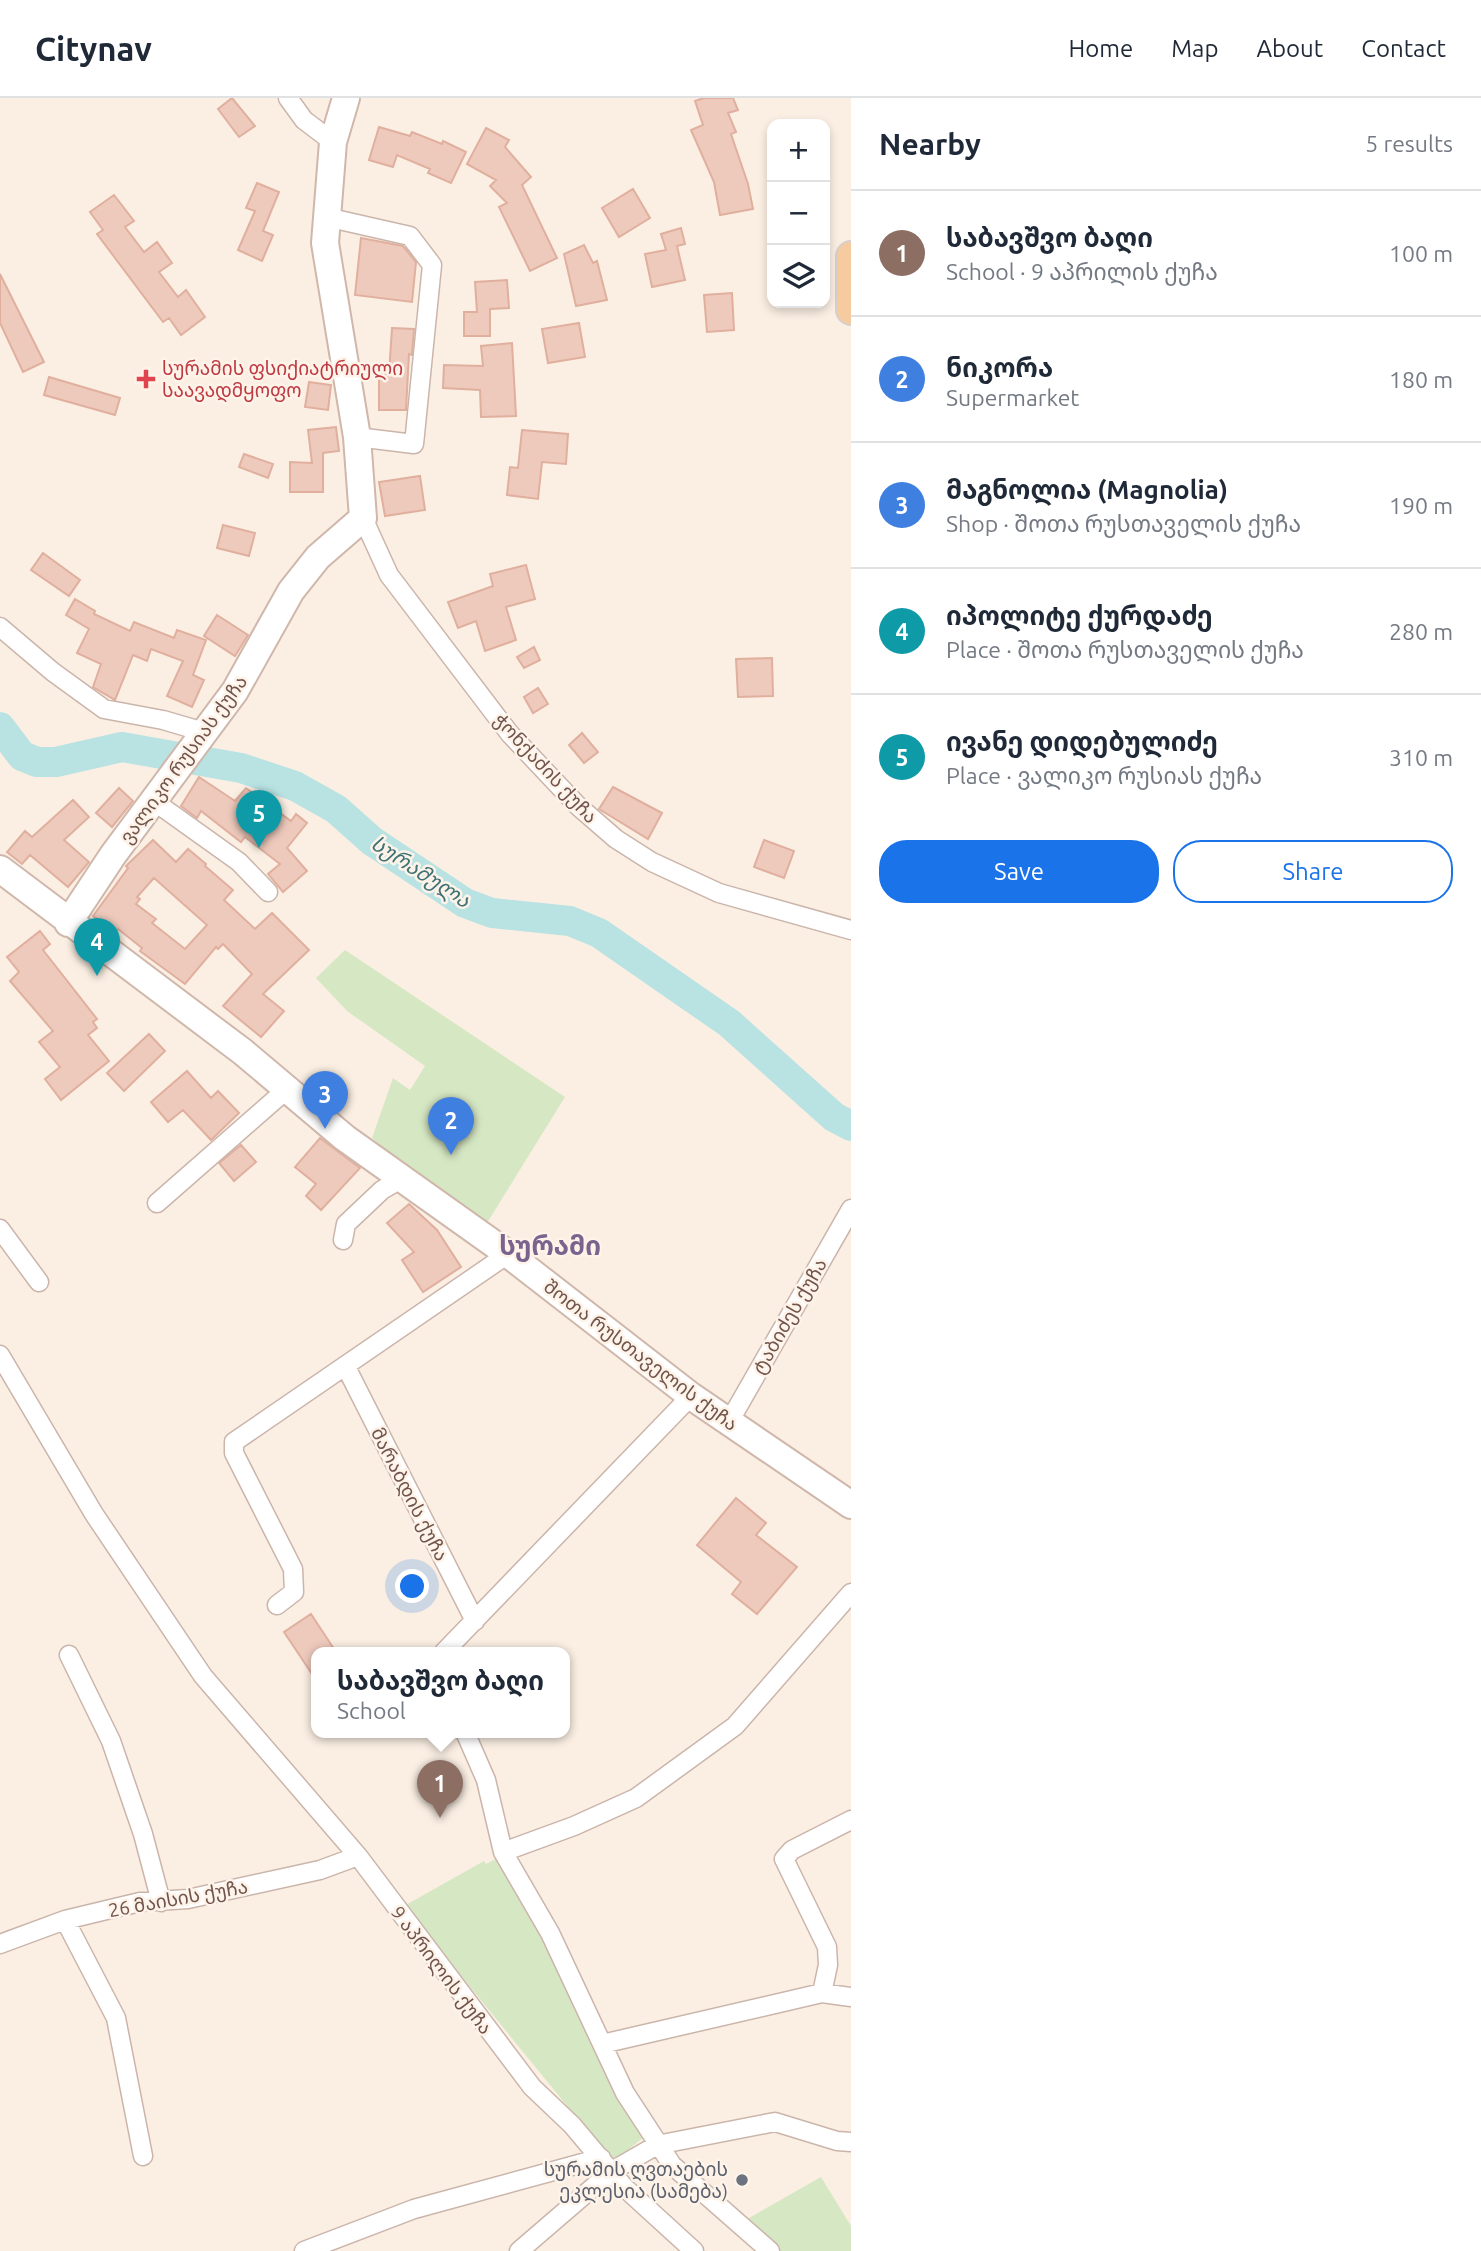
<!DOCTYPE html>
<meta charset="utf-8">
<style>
body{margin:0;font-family:Ubuntu,"Noto Sans Georgian",sans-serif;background:#f2f2f3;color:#1f2937}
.controls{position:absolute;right:21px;top:21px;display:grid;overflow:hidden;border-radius:14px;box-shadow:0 4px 10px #0003}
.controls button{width:63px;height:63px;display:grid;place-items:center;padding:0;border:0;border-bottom:2px solid #e0e1e3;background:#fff;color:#1f2937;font:35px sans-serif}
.you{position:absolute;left:413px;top:1489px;width:24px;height:24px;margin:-18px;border:5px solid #fff;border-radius:50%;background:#1a73e8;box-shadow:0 0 0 10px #1a73e833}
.badge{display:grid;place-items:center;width:46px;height:46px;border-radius:50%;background:#1a73e8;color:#fff;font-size:23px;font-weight:700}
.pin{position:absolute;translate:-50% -58px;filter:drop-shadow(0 2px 4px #0008)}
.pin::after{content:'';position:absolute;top:37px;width:24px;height:21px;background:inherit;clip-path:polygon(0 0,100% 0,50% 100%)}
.popup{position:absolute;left:311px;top:1549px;width:259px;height:91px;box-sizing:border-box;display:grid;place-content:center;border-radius:14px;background:#fff;filter:drop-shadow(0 2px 5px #0005);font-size:23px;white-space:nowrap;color:#747a83}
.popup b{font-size:26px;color:#1f2937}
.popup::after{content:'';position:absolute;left:50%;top:100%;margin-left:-14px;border:14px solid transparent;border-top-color:#fff}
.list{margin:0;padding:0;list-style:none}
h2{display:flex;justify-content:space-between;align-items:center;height:91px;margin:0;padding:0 28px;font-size:30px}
h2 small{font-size:23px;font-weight:400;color:#747a83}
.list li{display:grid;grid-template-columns:46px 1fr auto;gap:21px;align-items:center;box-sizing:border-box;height:126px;padding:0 28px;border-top:2px solid #e0e1e3}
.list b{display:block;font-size:26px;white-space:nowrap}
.list p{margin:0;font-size:23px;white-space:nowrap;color:#747a83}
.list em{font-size:23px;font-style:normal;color:#747a83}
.actions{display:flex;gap:14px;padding:21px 28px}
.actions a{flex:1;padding:16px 0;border:2px solid #1a73e8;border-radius:28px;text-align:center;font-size:24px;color:#1a73e8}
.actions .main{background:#1a73e8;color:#fff}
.icon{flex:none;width:38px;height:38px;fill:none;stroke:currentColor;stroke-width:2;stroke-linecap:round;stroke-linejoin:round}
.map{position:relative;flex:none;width:851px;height:2153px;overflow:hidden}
header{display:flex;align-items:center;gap:42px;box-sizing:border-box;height:98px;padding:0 35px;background:#fff;border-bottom:2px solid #e0e1e3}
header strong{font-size:33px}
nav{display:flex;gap:38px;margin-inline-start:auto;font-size:24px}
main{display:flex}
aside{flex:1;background:#fff}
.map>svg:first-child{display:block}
.green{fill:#d6e7c3}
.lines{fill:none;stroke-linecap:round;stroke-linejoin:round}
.river{stroke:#b9e2e3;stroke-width:30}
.building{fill:#eecabd;stroke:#e0af9e;stroke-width:2;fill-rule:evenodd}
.street-casing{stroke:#cbb5ab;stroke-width:21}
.secondary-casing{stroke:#d0b7ab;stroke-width:30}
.primary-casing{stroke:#d7cfcd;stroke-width:32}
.street{stroke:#fff;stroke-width:18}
.secondary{stroke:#fff;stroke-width:26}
.primary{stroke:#f5cb9f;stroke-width:28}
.health-dot{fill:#e0444e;stroke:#fef3e9;stroke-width:2.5}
.worship-dot{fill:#6b7280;stroke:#fef3e9;stroke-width:2.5}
.labels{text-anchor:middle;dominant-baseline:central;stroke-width:5;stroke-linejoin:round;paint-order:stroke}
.health-label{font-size:19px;fill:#be3a42;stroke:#fef3e9;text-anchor:start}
.street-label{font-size:19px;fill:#71544b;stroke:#fef3e9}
.worship-label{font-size:19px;fill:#5b616d;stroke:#fef3e9;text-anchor:end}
.water-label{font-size:21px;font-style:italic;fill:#407376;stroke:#fef3e9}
.district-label{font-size:26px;font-weight:bold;fill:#7a638d;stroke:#fef3e9}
</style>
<header>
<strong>Citynav</strong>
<nav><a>Home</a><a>Map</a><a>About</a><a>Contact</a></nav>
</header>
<main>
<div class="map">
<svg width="851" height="2153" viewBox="0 0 851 2153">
<rect width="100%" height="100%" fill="#fbefe3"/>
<path class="green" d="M345,852L565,999L487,1125L372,1059L379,1046L372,1040L393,980L410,992L425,968L347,913L316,880Z
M507,1755L644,2039L613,2064L404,1808L484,1763L486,1766Z
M821,2079L851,2128V2153H779L742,2124Z"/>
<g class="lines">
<path class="river" d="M0,629L22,658L37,664H56L122,649L241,670L295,688L336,711L372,743L465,805L492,815L570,823L599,835L729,925L834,1019L851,1028"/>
</g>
<path class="building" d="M232,0L255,28L239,39L218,11Z
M704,0H733L738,12L728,15L736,34L731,36L748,86L753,111L720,117L714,84L691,32L703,27L695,3Z
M379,29L410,38L412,34L442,46L443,43L466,54L451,85L428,75L430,71L397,57L393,69L369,62Z
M486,30L509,42L505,49L531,79L522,87L557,160L530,173L499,109L507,105L490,88L496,82L467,66Z
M257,85L279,94L263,133L273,137L262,163L238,152L255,113L246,110Z
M633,91L650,120L619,139L602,110Z
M114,97L134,123L125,129L144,154L157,144L172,165L159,174L178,199L186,192L205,219L181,237L169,220L163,224L97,136L103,132L90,114Z
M681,130L685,146L677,148L685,182L652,189L645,156L666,152L661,136Z
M361,140L403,148L416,164L412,204L355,197Z
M584,147L593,165L597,163L607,202L576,208L564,156Z
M0,176L44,264L23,274L0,225Z
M507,182L509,210L490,211V238H464V214H477L475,184Z
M732,195L734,232L707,234L704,197Z
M579,225L585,259L548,265L542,231Z
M392,230L414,231L412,257L409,256L406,312H379V276H389Z
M512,245L516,318L481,319L480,292L443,290L444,267L483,268L481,248Z
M49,279L120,300L115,317L44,297Z
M309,284L331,287L328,312L305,309Z
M336,329L339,353L323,355V394H290V364L312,365L308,332Z
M522,332L568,336L566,366L542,364L538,401L507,397L510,369L518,370Z
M244,356L273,366L268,380L239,369Z
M420,378L425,412L385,418L379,384Z
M223,427L255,435L249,458L217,450Z
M43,455L80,482L69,498L31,472Z
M526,467L535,501L506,509L516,542L485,553L476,523L458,530L448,504L493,488L490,476Z
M75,501L95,513L94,516L130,533L134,524L174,540L177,532L206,542L193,577L204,582L192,609L167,598L183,563L151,551L147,563L133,557L115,602L93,589L101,566L77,555L89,531L66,517Z
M217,517L248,537L235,558L204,538Z
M534,549L540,562L524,570L517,559Z
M772,560L773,598L738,599L736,561Z
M538,590L548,606L533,615L524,599Z
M582,635L598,654L584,665L569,647Z
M199,679L235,703L246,690L291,723L296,716L307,725L287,750L307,773L283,794L268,776L280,766L245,739L241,744L201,713L197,720L181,708Z
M613,689L662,715L648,741L599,711Z
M119,690L133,703L112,729L96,715Z
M73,702L89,719L64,742L89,764L68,789L30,757L22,766L7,754L25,733L32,739Z
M153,742L176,764L188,751L206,766L205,768L233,792L224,802L255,831L272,815L309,852L263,896L284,913L261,939L223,908L252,876L223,846L218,851L216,849L185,886L140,853L142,850L118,831L116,834L93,818L128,770L126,768ZM154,780L207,827L185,851L152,825L156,821L136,806L140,801L137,799Z
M764,742L794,753L784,780L754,769Z
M40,833L50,846L43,852L97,921L93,924L97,930L88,937L109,963L61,1002L45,981L60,969L39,944L53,933L10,883L19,874L7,859Z
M149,936L165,953L124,993L107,975Z
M187,973L211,1000L218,993L239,1015L211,1042L183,1012L168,1024L151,1004Z
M320,1040L360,1070L321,1112L306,1098L316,1086L295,1069Z
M241,1047L256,1064L234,1083L219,1065Z
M409,1106L437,1132L461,1169L423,1194L402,1162L414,1154L387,1125Z
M736,1400L766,1425L756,1437L797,1469L757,1516L732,1496L741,1484L697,1447Z
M311,1516L336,1554H316V1582L284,1534Z"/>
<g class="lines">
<defs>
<path id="street" d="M288,0L304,22L333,44
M326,119L410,138L432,167L414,346L357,339
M363,420L389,477L510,636L578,708L616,741L652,764L719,795L851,832
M0,529L53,574L104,611L163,622L204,634
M155,704L239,764L268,794
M157,1105L286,992
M0,1131L39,1184
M343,1142L346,1126L382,1092L401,1081
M0,1257L94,1416L203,1578L358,1758L532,1989L572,2027L625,2090L694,2153
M346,1269L475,1523
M729,1324L851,1111
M277,1507L294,1494L293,1471L234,1355V1344L508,1156
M444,1554L691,1298
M69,1557L111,1643L143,1736L161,1804
M465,1634L486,1682L503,1754L550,1835L625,1995L672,2067L770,2153
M503,1754L574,1728L636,1700L735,1628L851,1495
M65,1822L116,1920L143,2058
M0,1846L65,1822L140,1804L188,1801L320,1772L358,1758
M822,1895L828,1867L827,1849L784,1761L792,1752L851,1722
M602,1946L822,1895L851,1899
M304,2153L414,2111L601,2060
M519,2153L612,2073L657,2047L775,2024L837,2043L851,2044"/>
<path id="secondary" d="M0,771L243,954L345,1040L508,1156L691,1298L851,1407
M68,825L113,757L235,593L291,493L318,459L363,420L357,339L325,145L333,44L346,0"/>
<path id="primary" d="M851,158V212"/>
</defs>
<use href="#street" class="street-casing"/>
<use href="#secondary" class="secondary-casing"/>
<use href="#primary" class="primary-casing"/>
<use href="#street" class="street"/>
<use href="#secondary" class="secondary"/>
<use href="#primary" class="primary"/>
</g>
<path class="health-dot" d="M142.5 270.5h7v7h7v7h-7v7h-7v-7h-7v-7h7z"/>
<circle class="worship-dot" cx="742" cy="2082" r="7"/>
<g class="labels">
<g class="health-label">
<text x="162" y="270">სურამის ფსიქიატრიული<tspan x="162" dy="22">საავადმყოფო</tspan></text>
</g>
<g class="street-label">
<text transform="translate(183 661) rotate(-54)">ვალიკო რუსიას ქუჩა</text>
<text transform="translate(546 670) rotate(47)">ჭონქაძის ქუჩა</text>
<text transform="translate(789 1218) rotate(-60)">ტაბიძეს ქუჩა</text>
<text transform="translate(641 1257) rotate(37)">შოთა რუსთაველის ქუჩა</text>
<text transform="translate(410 1396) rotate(63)">მარაბდის ქუჩა</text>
<text transform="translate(178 1800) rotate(-10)">26 მაისის ქუჩა</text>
<text transform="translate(442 1872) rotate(53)">9 აპრილის ქუჩა</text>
</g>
<g class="worship-label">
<text x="728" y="2071">სურამის ღვთაების<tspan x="728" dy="22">ეკლესია (სამება)</tspan></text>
</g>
<g class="water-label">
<text transform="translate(421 773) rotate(33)">სურამულა</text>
</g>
<g class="district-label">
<text x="550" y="1147">სურამი</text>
</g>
</g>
</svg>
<div class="controls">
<button>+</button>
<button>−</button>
<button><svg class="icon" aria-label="layers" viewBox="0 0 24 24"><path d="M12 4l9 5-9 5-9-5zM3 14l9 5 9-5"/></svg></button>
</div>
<div class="you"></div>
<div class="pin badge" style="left:440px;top:1720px;background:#8d6e63">1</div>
<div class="popup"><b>საბავშვო ბაღი</b>School</div>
<div class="pin badge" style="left:451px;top:1057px;background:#3f7fe0">2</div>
<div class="pin badge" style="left:325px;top:1031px;background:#3f7fe0">3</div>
<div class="pin badge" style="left:97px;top:878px;background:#0f9aa8">4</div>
<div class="pin badge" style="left:259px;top:750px;background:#0f9aa8">5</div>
</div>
<aside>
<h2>Nearby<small>5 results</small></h2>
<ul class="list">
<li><span class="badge" style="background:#8d6e63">1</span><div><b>საბავშვო ბაღი</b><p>School · 9 აპრილის ქუჩა</p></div><em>100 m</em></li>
<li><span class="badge" style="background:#3f7fe0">2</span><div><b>ნიკორა</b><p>Supermarket</p></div><em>180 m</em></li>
<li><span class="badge" style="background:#3f7fe0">3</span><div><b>მაგნოლია (Magnolia)</b><p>Shop · შოთა რუსთაველის ქუჩა</p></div><em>190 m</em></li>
<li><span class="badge" style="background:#0f9aa8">4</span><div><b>იპოლიტე ქურდაძე</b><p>Place · შოთა რუსთაველის ქუჩა</p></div><em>280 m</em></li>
<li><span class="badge" style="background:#0f9aa8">5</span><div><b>ივანე დიდებულიძე</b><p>Place · ვალიკო რუსიას ქუჩა</p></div><em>310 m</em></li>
</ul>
<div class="actions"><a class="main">Save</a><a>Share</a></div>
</aside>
</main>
